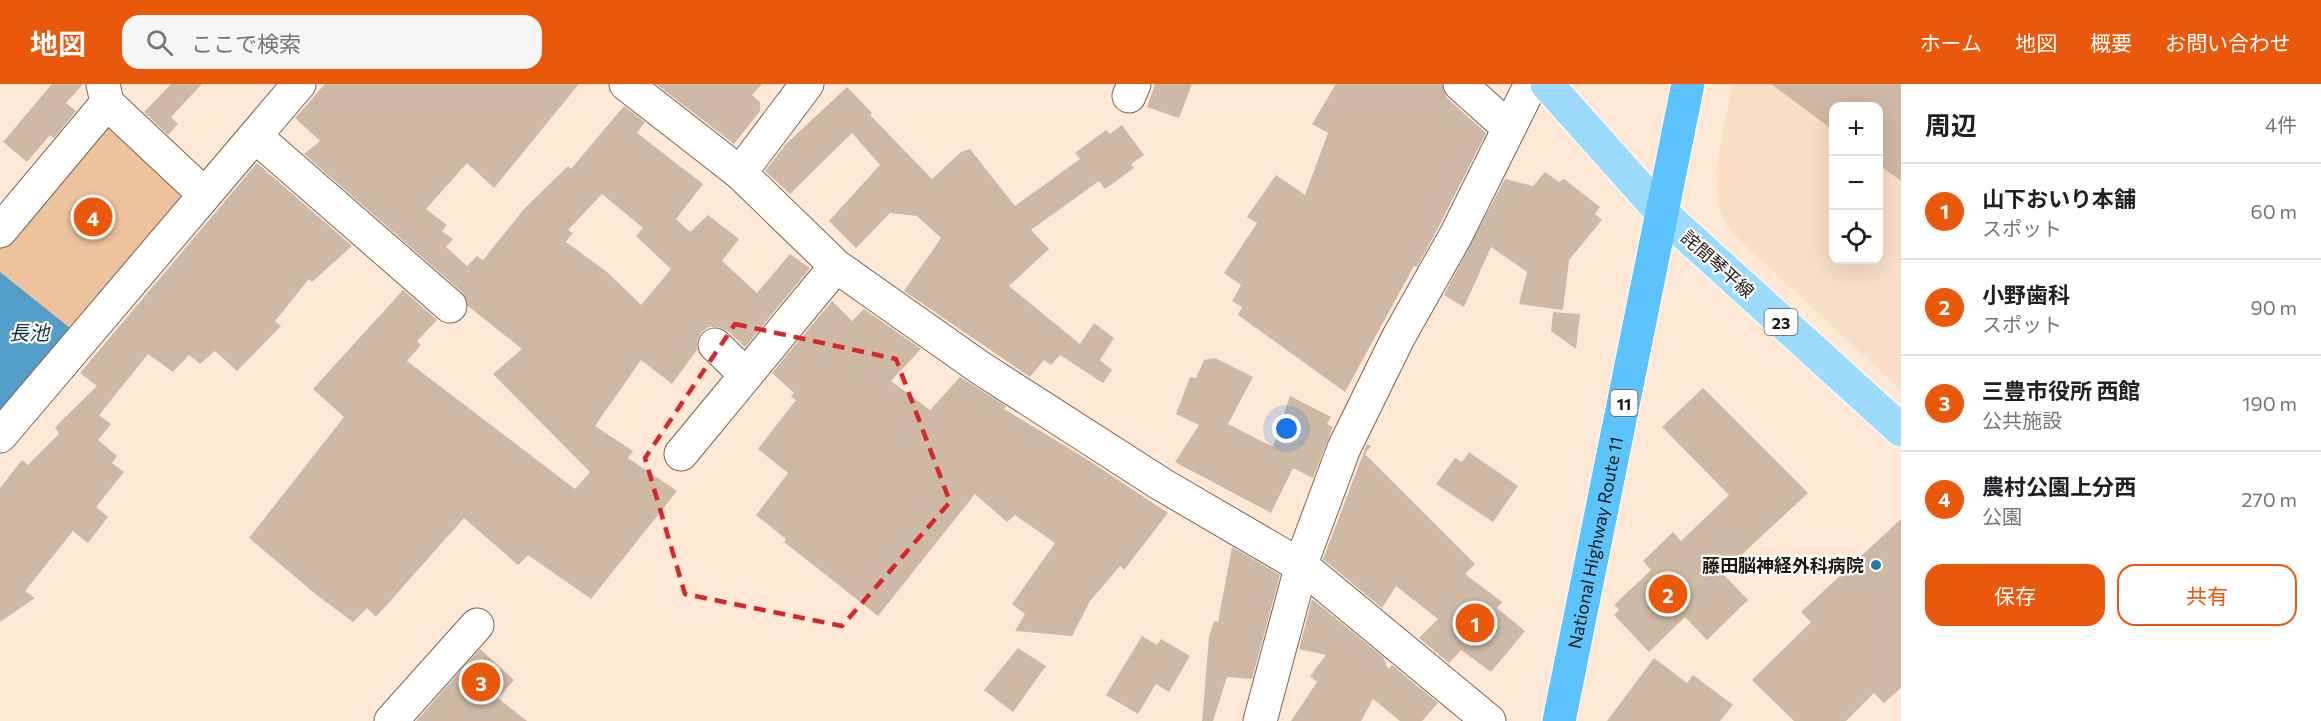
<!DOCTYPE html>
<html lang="ja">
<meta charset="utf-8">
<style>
body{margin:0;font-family:Commissioner,"Noto Sans JP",sans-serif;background:#f6f6f6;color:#202124}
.controls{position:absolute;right:18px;top:18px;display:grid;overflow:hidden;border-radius:12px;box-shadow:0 6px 24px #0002}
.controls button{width:54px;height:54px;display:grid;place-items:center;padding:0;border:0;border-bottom:2px solid #e0e0e0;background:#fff;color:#202124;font:30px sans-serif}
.you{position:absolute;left:1287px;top:345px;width:21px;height:21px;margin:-15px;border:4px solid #fff;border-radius:50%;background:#1a73e8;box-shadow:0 0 0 9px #1a73e833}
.badge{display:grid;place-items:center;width:39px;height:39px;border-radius:50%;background:#ea580c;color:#fff;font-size:20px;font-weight:700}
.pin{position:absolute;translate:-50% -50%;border:3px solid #fff;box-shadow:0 2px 6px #0006}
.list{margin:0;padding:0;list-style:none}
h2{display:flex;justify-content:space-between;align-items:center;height:78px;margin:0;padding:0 24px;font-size:26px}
h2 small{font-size:20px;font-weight:400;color:#757577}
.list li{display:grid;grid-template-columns:39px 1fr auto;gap:18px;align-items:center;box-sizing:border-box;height:96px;padding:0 24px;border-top:2px solid #e0e0e0}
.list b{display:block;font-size:22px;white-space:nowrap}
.list p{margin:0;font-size:20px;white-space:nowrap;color:#757577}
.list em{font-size:20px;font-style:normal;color:#757577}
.actions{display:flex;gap:12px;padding:18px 24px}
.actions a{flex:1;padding:14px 0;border:2px solid #ea580c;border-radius:18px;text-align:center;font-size:21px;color:#ea580c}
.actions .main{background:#ea580c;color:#fff}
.icon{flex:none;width:33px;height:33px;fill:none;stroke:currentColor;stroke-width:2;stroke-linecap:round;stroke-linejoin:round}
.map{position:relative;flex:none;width:1901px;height:637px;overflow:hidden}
header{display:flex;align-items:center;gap:36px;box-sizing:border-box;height:84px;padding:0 30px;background:#ea580c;color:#fff}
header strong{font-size:28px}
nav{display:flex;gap:33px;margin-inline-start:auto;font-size:21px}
.search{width:420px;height:54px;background:#f6f6f6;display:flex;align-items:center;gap:15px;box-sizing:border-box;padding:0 21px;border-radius:18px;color:#757577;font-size:22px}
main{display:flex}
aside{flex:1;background:#fff}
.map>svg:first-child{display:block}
.built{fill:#fadec6;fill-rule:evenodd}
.green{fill:#edc39e}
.water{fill:#529ec9}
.building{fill:#ceb9a7;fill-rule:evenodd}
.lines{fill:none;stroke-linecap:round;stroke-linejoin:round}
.minor-casing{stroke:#786555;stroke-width:35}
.major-casing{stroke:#fff;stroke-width:35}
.highway-casing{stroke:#fff;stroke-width:35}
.minor{stroke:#fff;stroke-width:33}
.major{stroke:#9ddbfd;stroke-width:33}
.highway{stroke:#5cc3fc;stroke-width:33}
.marked{fill:none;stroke:#d62828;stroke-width:4.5;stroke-dasharray:12 8;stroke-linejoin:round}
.poi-dot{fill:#207daa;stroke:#fff;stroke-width:2}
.labels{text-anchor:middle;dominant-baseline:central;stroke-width:4.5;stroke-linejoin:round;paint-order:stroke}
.shield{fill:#fff;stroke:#625d58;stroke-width:1.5}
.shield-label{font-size:16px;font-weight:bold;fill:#1f1811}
.street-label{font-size:18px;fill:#1f1811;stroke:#fff}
.poi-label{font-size:18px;font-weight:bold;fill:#1f1811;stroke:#fff;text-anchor:end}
.water-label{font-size:20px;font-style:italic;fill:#123447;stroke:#fff}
</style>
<header>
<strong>地図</strong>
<div class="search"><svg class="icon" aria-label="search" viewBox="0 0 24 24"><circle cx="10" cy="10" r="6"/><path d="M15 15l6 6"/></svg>ここで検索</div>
<nav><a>ホーム</a><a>地図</a><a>概要</a><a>お問い合わせ</a></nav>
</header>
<main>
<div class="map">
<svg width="1901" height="637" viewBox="0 0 1901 637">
<rect width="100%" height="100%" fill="#ffe9d6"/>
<path class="built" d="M1732,0H1901V306L1731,148L1720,127L1716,85ZM1834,22H1878V176H1834Z"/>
<path class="green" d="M103,34L187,108L70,244L0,188V157Z"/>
<path class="water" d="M0,188L70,244L0,326Z"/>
<path class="building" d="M52,0H83L66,19L76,27L54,54L50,51L27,78L3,58Z
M171,0H202L171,33L178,40L168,51L144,28Z
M325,0H579L494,104L467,79L426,125L447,141L442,147L453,155L446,163L467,182L477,172L483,176L524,125L568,82L571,85L624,22L645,38L637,49L703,100L676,135L690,148L708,131L739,155L722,177L757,209L790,170L810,184L745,263L728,247L719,243H709L701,248L697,257V266L672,300L641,276L595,342L633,367L628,374L677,407L591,515L528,471L518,481L464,434L376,533L367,524L353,538L318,512L249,454L344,333L313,305L403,206L437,236L417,257L421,261L407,277L575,405L590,388L493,290L522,265L468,222L462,208L304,70L320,57L295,34ZM602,110L643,144L636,152L671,185L641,221L607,188L566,158L573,149L568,146Z
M656,0H762L752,11L760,18V27L734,60Z
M1155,0H1192L1179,34L1147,23Z
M1336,0H1442L1447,14L1486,49L1439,142L1417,183L1414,182L1345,308L1238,231L1242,223L1232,217L1241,201L1224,189L1257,139L1247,133L1276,91L1305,111L1328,49L1312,40Z
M1771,0H1901V97L1878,80V22H1833V46Z
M847,3L872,29L870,31L932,95L961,68L970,65L1015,122L1080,75L1075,69L1106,46L1110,50L1122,41L1144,71L1131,80L1134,84L1105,105L1099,97L1031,146L1049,165L1009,202L1080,260L1094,239L1114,254L1100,276L1112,286L1103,299L1060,271L1051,281L1044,276L1030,293L904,207L941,154L917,132L890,129L856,164L829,137L880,81L852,49L790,110L765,87L786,60Z
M257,79L352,162L312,198L309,195L275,237L281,242L237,287L215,267L200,280L189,271L173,288L148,270L99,331L111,340L98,356L117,372L112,379L124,388L96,423L108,433L88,459L73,447L25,507L35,514L0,538V404L22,376L28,381L59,350L55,343L97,302L80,289Z
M1545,88L1559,98L1564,95L1600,123L1595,130L1602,136L1569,176L1563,226L1519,220L1527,188L1491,163L1464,223L1444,211L1505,95L1533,102Z
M832,217L852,237L864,225L921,265L891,297L930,326L960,293L1006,322L1004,325L1085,374L1168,429L1124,486L1120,482L1090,517L1072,552L1015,547L1025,530L1012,520L1055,459L1015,431L1007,438L975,410L878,532L784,458L786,455L756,431L788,389L758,365L796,316L791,312L794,309L772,289Z
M1553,228L1580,230L1576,265L1551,247Z
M1215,274L1253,293L1228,340L1273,363L1290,312L1331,333L1327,340L1333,343L1313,394L1293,384L1271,429L1175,378L1199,341L1176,330L1190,293L1196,294L1204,276Z
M1703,304L1808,409L1722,489L1748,516L1707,556L1685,533L1649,568L1614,531L1619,526L1614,521L1651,486L1643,477L1673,448L1681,457L1729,411L1662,343Z
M1367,360L1371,362L1365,370L1475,480L1465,490L1502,518L1497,524L1525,547L1491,588L1461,566L1449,579L1419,554L1438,535L1396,502L1382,524L1323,475Z
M1469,368L1518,402L1493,438L1436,400L1455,374L1462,378Z
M1901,435V604L1884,619L1874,609L1846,637H1794L1752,596L1811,538L1801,528Z
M1232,463L1280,491L1252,595L1227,593L1213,637H1202L1209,553L1214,537L1218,538Z
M1312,515L1383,573L1388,585L1392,581L1438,619L1422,637H1400L1373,615L1361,637H1291L1317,598L1310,592L1326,571L1299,565Z
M1142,552L1157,561L1161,555L1190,572L1169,608L1156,600L1138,630L1106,611Z
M1018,564L1046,582L1013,628L984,606Z
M480,565L514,596L498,614L527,637H416Z
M1654,574L1687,599L1693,591L1733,621L1720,637H1607Z"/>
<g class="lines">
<defs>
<path id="minor" d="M103,0L107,19L204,110
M626,0L740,89L836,182L979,283L1161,400L1303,483L1489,637
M1460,0L1509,44
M1129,12L1134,0
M255,52L450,222
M740,89L807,0
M0,147L107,19
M715,261L746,291
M0,352L299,0
M681,370L836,182
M391,637L477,541
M1260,637L1305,469L1344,364L1398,254L1456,151L1531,0"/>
<path id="major" d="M1547,0L1662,129L1901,346"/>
<g id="highway">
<path id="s1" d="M1559,637L1688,0"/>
</g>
</defs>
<use href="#minor" class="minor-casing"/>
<use href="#major" class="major-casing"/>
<use href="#highway" class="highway-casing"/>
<use href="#minor" class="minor"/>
<use href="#major" class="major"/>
<use href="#highway" class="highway"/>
</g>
<path class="marked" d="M735,240L896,275L950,418L842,542L685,510L645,374Z"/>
<circle class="poi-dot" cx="1876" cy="481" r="6"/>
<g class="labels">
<g class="shield">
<rect x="1764.5" y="225" width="33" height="26" rx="4.5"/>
<rect x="1610.5" y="306" width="27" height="26" rx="4.5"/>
</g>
<g class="shield-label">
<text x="1781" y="238">23</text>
<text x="1624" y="319">11</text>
</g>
<g class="street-label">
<text transform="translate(1718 180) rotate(42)">詫間琴平線</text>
<text stroke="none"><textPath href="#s1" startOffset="182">National Highway Route 11</textPath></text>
</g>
<g class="poi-label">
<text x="1864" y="481">藤田脳神経外科病院</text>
</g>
<g class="water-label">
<text x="29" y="248">長池</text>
</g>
</g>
</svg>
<div class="controls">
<button>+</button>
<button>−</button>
<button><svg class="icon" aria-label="locate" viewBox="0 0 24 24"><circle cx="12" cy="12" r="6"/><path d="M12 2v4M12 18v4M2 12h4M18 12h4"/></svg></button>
</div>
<div class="you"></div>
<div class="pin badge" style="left:1475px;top:539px">1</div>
<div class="pin badge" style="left:1668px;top:510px">2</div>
<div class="pin badge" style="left:481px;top:598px">3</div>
<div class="pin badge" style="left:93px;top:133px">4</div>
</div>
<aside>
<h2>周辺<small>4件</small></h2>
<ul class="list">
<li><span class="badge">1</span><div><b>山下おいり本舗</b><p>スポット</p></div><em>60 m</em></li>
<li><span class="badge">2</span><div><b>小野歯科</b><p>スポット</p></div><em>90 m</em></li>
<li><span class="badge">3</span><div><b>三豊市役所 西館</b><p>公共施設</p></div><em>190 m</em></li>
<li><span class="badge">4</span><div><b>農村公園上分西</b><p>公園</p></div><em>270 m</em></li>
</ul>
<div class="actions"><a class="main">保存</a><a>共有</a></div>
</aside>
</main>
